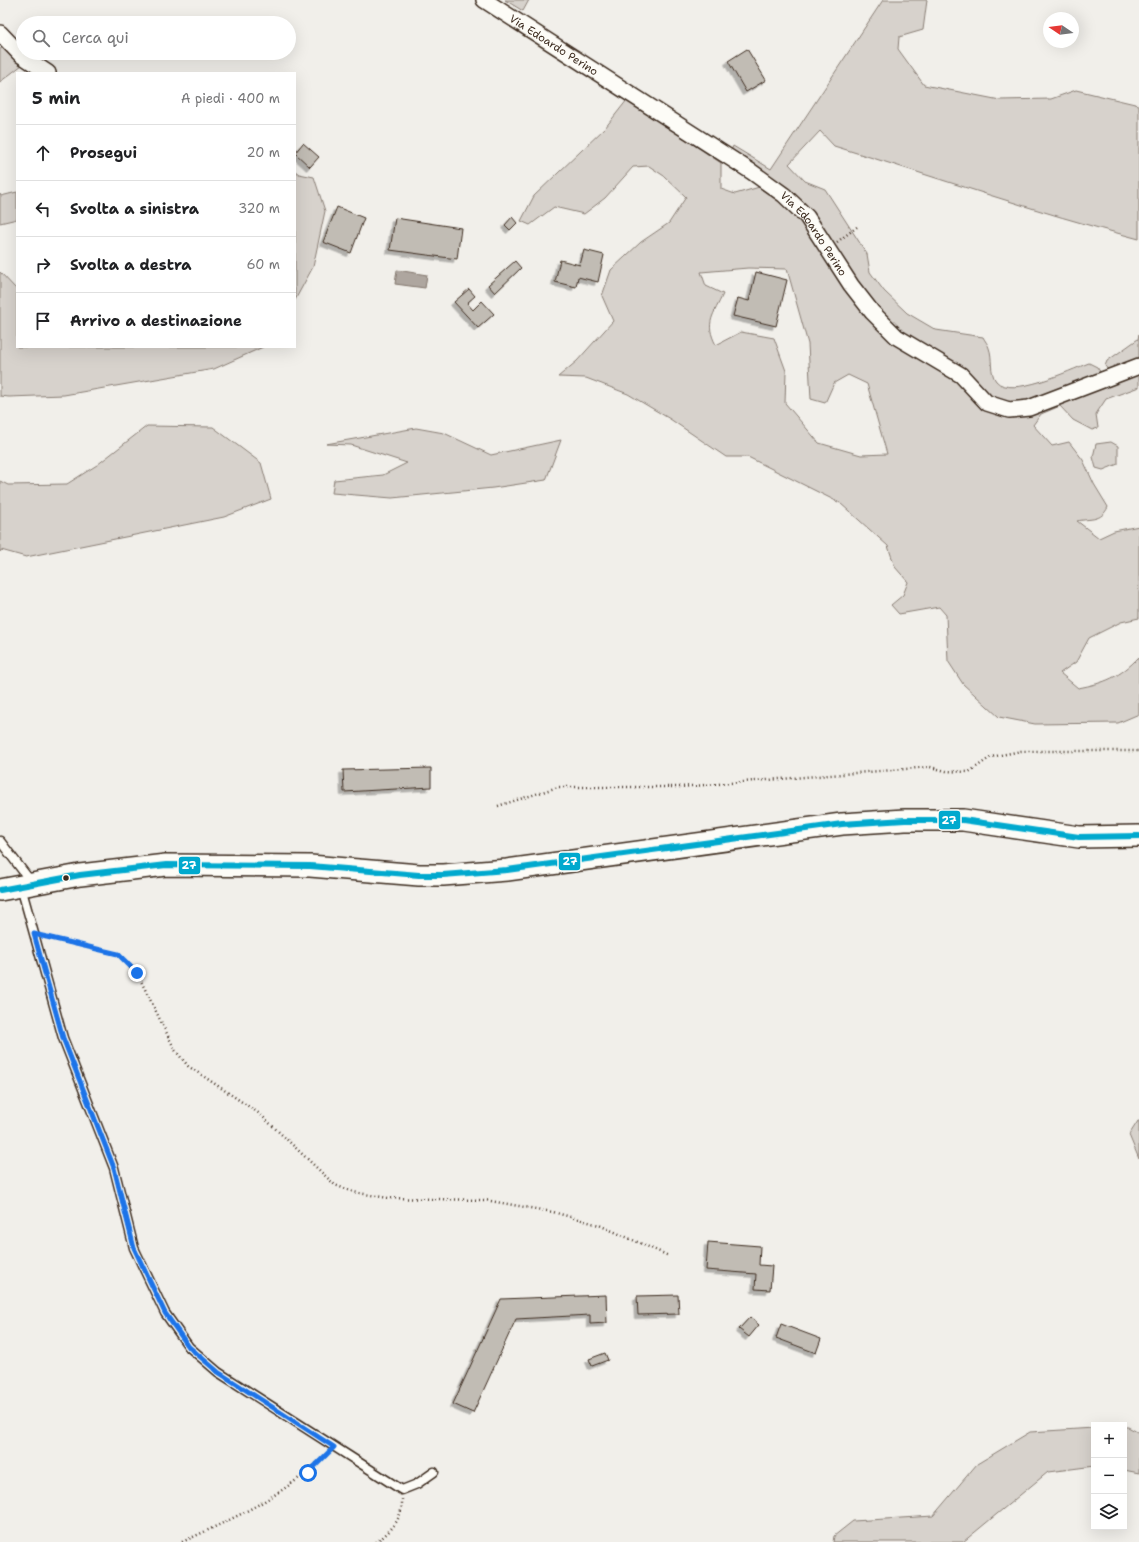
<!DOCTYPE html>
<html lang="it">
<meta charset="utf-8">
<style>
body{margin:0;font-family:"Shantell Sans",sans-serif;background:#f6f6f6;color:#202124}
.controls{position:absolute;right:12px;bottom:12px;display:grid;overflow:hidden;border-radius:0px;box-shadow:0 4px 16px #0002}
.controls button{width:36px;height:36px;display:grid;place-items:center;padding:0;border:0;border-bottom:1px solid #e0e0e0;background:#fff;color:#202124;font:20px sans-serif}
.compass{position:absolute;left:1043px;top:12px;width:36px;height:36px;border-radius:50%;background:#fff;box-shadow:0 4px 16px #0002;rotate:283deg}
.stop{position:absolute;width:12px;height:12px;margin:-9px;border:3px solid #1a73e8;border-radius:50%;background:#fff}
.stop.end{background:#1a73e8;border-color:#fff;box-shadow:0 1px 4px #0008}
.list{margin:0;padding:0;list-style:none}
h2{display:flex;justify-content:space-between;align-items:center;height:52px;margin:0;padding:0 16px;font-size:17px}
h2 small{font-size:13px;font-weight:400;color:#757577}
.list li{display:grid;grid-template-columns:26px 1fr auto;gap:12px;align-items:center;box-sizing:border-box;height:56px;padding:0 16px;border-top:1px solid #e0e0e0}
.list b{display:block;font-size:15px;white-space:nowrap}
.list em{font-size:13px;font-style:normal;color:#757577}
.icon{flex:none;width:22px;height:22px;fill:none;stroke:currentColor;stroke-width:2;stroke-linecap:round;stroke-linejoin:round}
.map{position:relative;flex:none;width:1139px;height:1542px;overflow:hidden}
.search{position:absolute;background:#fff;box-shadow:0 4px 16px #0002;left:16px;top:16px;width:280px;height:44px;display:flex;align-items:center;gap:10px;box-sizing:border-box;padding:0 14px;border-radius:22px;color:#757577;font-size:15px}
.panel{position:absolute;background:#fff;box-shadow:0 4px 16px #0002;left:16px;top:72px;width:280px;height:276px;border-radius:0px}
.map>svg:first-child{display:block}
.green{fill:#d7d2cc;stroke:#897e75;fill-rule:evenodd}
.water{fill:#aea69f;stroke:#80746b}
.building{fill:#c1bcb4;stroke:#3b2a1e;filter:url(#shadow)}
.lines{fill:none;stroke-linecap:round;stroke-linejoin:round}
.lane-casing{stroke:#3b2a1e;stroke-width:11}
.street-casing{stroke:#3b2a1e;stroke-width:18}
.secondary-casing{stroke:#3b2a1e;stroke-width:24}
.path{stroke:#3b2a1e;stroke-width:2.5;stroke-dasharray:1 3;stroke-linecap:butt}
.lane{stroke:#fdfcf7;stroke-width:8}
.street{stroke:#fdfcf7;stroke-width:15}
.secondary{stroke:#fdfcf7;stroke-width:21}
.bus-1-casing{stroke:#fdfcf7;stroke-width:9}
.bus-1{stroke:#00a9ce;stroke-width:6}
.route{stroke:#1a73e8;stroke-width:5}
.bus-dot{fill:#3b2a1e;stroke:#fdfcf7;stroke-width:1.5}
.labels{text-anchor:middle;dominant-baseline:central;stroke-width:3;stroke-linejoin:round;paint-order:stroke}
.street-label{font-size:11px;fill:#3b2a1e;stroke:#fdfcf7}
.line-badge{stroke:#fdfcf7;stroke-width:1.5}
.badge-label{font-size:11px;text-anchor:middle;font-weight:bold;fill:#fff}
</style>
<div class="map">
<svg width="1139" height="1542" viewBox="0 0 1139 1542">
<defs>
<filter id="shadow"><feDropShadow dx="-3.5" dy="3.5" stdDeviation="0" flood-color="#0004"/></filter>
</defs>
<rect width="100%" height="100%" fill="#f1efea"/>
<filter id="ink" filterUnits="userSpaceOnUse"><feTurbulence type="fractalNoise" baseFrequency=".025" numOctaves="2"/><feDisplacementMap in="SourceGraphic" scale="8" xChannelSelector="R" yChannelSelector="G"/><feConvolveMatrix kernelMatrix="1 2 1 2 8 2 1 2 1" color-interpolation-filters="sRGB"/></filter>
<g filter="url(#ink)">
<path class="green" d="M505,0H529L523,11Z
M883,0H927L923,30L899,37L898,49L924,85L1000,100L1051,99L1076,90L1139,105V239C1036,212 936,177 834,146L820,131L789,164L805,181L825,189L867,254L870,272L884,291L907,313L936,330L983,337C985,341 988,344 989,348C993,358 989,372 996,381C1011,399 1070,370 1089,363L1097,367L1103,376L1032,403L1002,406L909,339L888,321L844,263L730,153L733,146L771,169Z
M2,48L22,65L0,82V49Z
M627,100L721,163V189L735,194L763,186L798,218L852,294L999,414L1139,370V387L1106,399L1096,414L1098,428L1092,430L1073,420L1060,406L1041,414L1033,425L1052,446L1069,442L1083,460L1094,484L1108,507C1101,522 1091,518 1077,521L1099,538L1114,531L1139,526V618L1121,622L1089,638L1076,662L1060,673L1078,688C1105,683 1120,677 1139,657V714L1118,723L1035,724L999,717L963,684L948,661L946,615L939,607L899,614L891,605L903,595L908,582L895,567L888,546L840,503L748,457H726L670,419L628,394L586,378L558,377L577,361L613,321L602,296L611,270L641,242L669,223L686,197L664,176L649,166L633,167L605,198L584,214L554,207L530,225L521,221L534,196L605,128ZM748,268L787,269L808,344L811,399L825,403L834,383L848,375L867,384L887,454L861,455L819,443L785,403L786,371L774,338L741,332L716,345C704,322 714,315 723,294L706,286L701,272Z
M295,171L299,174L314,177L325,211L313,267L295,300Z
M17,192V219L0,223V194L1,196Z
M0,272L17,290V347H263L214,369L64,395L9,397L0,396Z
M1139,334V361L1110,372L1105,366L1107,361L1138,339Z
M147,426L213,427L261,463L271,499L224,517L26,557L1,550L0,552V481L8,485L67,484L97,465Z
M416,428L444,433L491,455L561,440L546,480L493,488L392,498L332,493L334,480L383,475L407,463L351,445L326,444Z
M1111,442L1118,446V464L1103,470L1096,468L1093,457L1096,444Z
M1138,1121H1139V1159L1129,1135Z
M1124,1427H1128L1139,1433V1473L1124,1470Z
M1094,1428V1466L1048,1472L963,1542H833L834,1536L853,1521L933,1516L977,1464L1030,1432Z"/>
<path class="water" d="M397,270L427,275L425,288L395,284Z"/>
<path class="building" d="M747,49L766,80L746,92L728,61Z
M303,143L319,157L310,167L295,153Z
M337,207L364,218L351,253L323,242Z
M512,217L517,223L510,230L505,225Z
M395,218L461,228L457,259L390,250Z
M584,250L604,255L598,282L578,277L576,287L555,282L560,260L580,265Z
M515,261L521,268L495,293L488,285Z
M756,272L787,280L776,326L733,316L738,298L749,301Z
M469,289L475,296L467,303L473,310L482,301L494,314L478,328L454,302Z
M431,768V787L344,792L343,770Z
M708,1242L760,1246L759,1265L772,1266L770,1290L755,1289L756,1274L706,1270Z
M606,1295L607,1323L590,1324V1315L516,1319L473,1413L453,1404L501,1299Z
M678,1295L679,1314L638,1315L637,1296Z
M750,1317L759,1325L749,1337L739,1329Z
M781,1324L821,1339L816,1353L776,1338Z
M605,1353L608,1360L592,1366L589,1359Z"/>
<g class="lines">
<defs>
<path id="lane" d="M0,841L32,883
M21,887L63,1038L114,1168L134,1248L165,1313L189,1347L218,1372L402,1490L417,1484L434,1472"/>
<g id="street">
<path id="s1" d="M484,0L752,172L784,195L807,217L851,285L872,312L897,337L961,375L987,403L1009,410L1029,408L1139,366"/>
<path d="M0,33L21,55L48,73"/>
</g>
<path id="secondary" d="M0,890L80,875L166,865L310,866L419,875H443L507,870L842,824L905,820H963L1079,837L1139,836"/>
</defs>
<use href="#lane" class="lane-casing"/>
<use href="#street" class="street-casing"/>
<use href="#secondary" class="secondary-casing"/>
<path class="path" d="M837,242L857,227
M498,806L558,787H680L930,767L946,771L969,772L991,757L1021,751H1139
M45,937L118,954L137,973L175,1050L188,1066L260,1114L335,1185L353,1192L388,1198L485,1200L553,1212L599,1225L669,1256
M182,1542C235,1518 285,1495 327,1454
M376,1542C391,1532 403,1518 402,1499"/>
<use href="#lane" class="lane"/>
<use href="#street" class="street"/>
<use href="#secondary" class="secondary"/>
<defs>
<path id="bus-1" d="M0,890L80,875L166,865L310,866L419,875H443L507,870L842,824L905,820H963L1079,837L1139,836"/>
</defs>
<use href="#bus-1" class="bus-1-casing"/>
<use href="#bus-1" class="bus-1"/>
</g>
</g>
<g class="lines" filter="url(#ink)">
<path class="route" d="M137,973L118,954L34,934L63,1038L114,1168L134,1248L165,1313L189,1347L218,1372L334,1447L308,1473"/>
</g>
<circle class="bus-dot" cx="66" cy="878" r="3.5"/>
<g class="labels">
<g class="street-label">
<text stroke="none"><textPath href="#s1" startOffset="83">Via Edoardo Perino</textPath></text>
<text stroke="none"><textPath href="#s1" startOffset="407">Via Edoardo Perino</textPath></text>
</g>
</g>
<g class="line-badge">
<rect x="938" y="810" width="23" height="20" rx="4" fill="#00a9ce"/>
<rect x="558" y="852" width="23" height="19" rx="4" fill="#00a9ce"/>
<rect x="178" y="856" width="23" height="19" rx="4" fill="#00a9ce"/>
</g>
<g class="badge-label">
<text x="949" y="824">27</text>
<text x="570" y="865">27</text>
<text x="189" y="869">27</text>
</g>
</svg>
<div class="controls">
<button>+</button>
<button>−</button>
<button><svg class="icon" aria-label="layers" viewBox="0 0 24 24"><path d="M12 4l9 5-9 5-9-5zM3 14l9 5 9-5"/></svg></button>
</div>
<svg class="compass" viewBox="-18 -18 36 36"><path d="M0-13l5 13h-10z" fill="#e53935"/><path d="M0 13l5-13h-10z" fill="#757577"/></svg>
<div class="stop" style="left:308px;top:1473px"></div>
<div class="stop end" style="left:137px;top:973px"></div>
<div class="search"><svg class="icon" aria-label="search" viewBox="0 0 24 24"><circle cx="10" cy="10" r="6"/><path d="M15 15l6 6"/></svg>Cerca qui</div>
<section class="panel">
<h2>5 min<small>A piedi · 400 m</small></h2>
<ul class="list">
<li><svg class="icon" aria-label="ahead" viewBox="0 0 24 24"><path d="M12 20V5M6 11l6-6 6 6"/></svg><div><b>Prosegui</b></div><em>20 m</em></li>
<li><svg class="icon" aria-label="left" viewBox="0 0 24 24"><path d="M17 20v-9H6M10 6l-5 5 5 5"/></svg><div><b>Svolta a sinistra</b></div><em>320 m</em></li>
<li><svg class="icon" aria-label="right" viewBox="0 0 24 24"><path d="M7 20v-9h11M14 6l5 5-5 5"/></svg><div><b>Svolta a destra</b></div><em>60 m</em></li>
<li><svg class="icon" aria-label="arrive" viewBox="0 0 24 24"><path d="M6 21V4h12l-3 4 3 4H6"/></svg><div><b>Arrivo a destinazione</b></div></li>
</ul>
</section>
</div>
